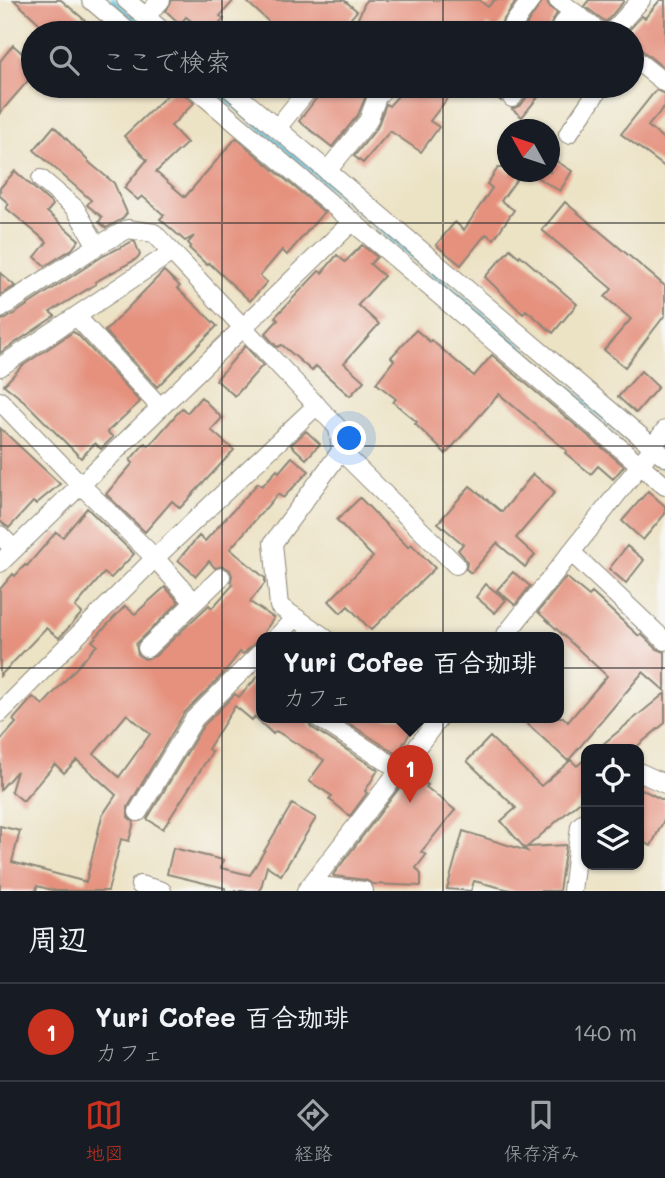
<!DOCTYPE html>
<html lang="ja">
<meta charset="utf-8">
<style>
body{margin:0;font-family:Mali,"Klee One",sans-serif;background:#20242c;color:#f1f3f6}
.controls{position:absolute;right:21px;bottom:21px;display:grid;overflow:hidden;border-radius:14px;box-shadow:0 2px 5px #0004}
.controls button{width:63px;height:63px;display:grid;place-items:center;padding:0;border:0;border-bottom:2px solid #363941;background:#171b24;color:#f1f3f6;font:35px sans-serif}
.compass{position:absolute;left:497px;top:119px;width:63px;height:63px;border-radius:50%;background:#171b24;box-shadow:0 2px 5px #0004;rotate:310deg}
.you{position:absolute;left:350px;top:439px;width:24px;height:24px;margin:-18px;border:5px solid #fff;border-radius:50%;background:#1a73e8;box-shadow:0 0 0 10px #1a73e833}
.badge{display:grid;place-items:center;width:46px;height:46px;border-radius:50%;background:#c8321e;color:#fff;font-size:23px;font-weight:700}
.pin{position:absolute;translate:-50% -58px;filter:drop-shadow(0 2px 4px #0008)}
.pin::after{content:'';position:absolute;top:37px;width:24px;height:21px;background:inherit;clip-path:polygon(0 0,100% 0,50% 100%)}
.popup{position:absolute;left:256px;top:632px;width:308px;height:91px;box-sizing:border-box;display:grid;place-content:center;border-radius:14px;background:#171b24;filter:drop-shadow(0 2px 5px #0005);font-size:23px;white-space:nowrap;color:#9ea1a6}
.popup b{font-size:26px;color:#f1f3f6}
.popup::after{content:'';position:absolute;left:50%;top:100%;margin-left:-14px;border:14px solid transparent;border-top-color:#171b24}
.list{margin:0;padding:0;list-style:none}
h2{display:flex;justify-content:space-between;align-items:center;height:91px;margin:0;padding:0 28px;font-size:30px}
h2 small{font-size:23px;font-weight:400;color:#9ea1a6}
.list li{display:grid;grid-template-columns:46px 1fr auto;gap:21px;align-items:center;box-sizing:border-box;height:98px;padding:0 28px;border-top:2px solid #363941}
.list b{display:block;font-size:26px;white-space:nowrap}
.list p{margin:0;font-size:23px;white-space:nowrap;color:#9ea1a6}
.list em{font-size:23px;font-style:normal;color:#9ea1a6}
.icon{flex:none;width:38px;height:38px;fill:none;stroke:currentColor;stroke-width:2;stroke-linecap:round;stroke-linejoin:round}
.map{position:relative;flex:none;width:665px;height:891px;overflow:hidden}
.search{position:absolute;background:#171b24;box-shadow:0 2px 5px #0004;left:21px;right:21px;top:21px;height:77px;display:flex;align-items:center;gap:18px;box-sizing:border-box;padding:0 24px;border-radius:38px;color:#9ea1a6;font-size:26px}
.sheet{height:189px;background:#171b24}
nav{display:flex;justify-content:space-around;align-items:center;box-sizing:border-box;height:98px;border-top:2px solid #363941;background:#171b24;font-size:19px;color:#9ea1a6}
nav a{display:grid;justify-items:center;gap:4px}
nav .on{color:#c8321e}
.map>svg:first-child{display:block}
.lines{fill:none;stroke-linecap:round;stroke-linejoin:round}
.stream{stroke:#62c4e0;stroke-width:5}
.building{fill:#e5917e;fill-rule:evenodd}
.minor-casing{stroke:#8c8678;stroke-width:20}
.minor{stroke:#fff;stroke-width:18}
.grid{fill:none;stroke:#2b2b2b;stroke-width:2;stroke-opacity:0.55}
</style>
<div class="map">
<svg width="665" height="891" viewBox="0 0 665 891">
<rect width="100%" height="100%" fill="#f6f6f2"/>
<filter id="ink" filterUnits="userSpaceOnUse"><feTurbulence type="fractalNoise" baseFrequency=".0143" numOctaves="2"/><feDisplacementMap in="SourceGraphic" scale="14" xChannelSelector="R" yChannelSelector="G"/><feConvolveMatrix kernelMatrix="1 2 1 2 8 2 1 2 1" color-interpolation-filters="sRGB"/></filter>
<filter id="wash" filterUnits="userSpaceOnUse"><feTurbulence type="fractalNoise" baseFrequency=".00686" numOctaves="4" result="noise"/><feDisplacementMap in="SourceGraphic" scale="28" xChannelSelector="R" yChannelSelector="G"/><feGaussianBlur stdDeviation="1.57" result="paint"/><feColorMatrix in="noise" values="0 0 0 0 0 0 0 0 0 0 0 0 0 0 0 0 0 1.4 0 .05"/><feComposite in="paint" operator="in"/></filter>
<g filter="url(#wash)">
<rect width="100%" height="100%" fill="#ece2c4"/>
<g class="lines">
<path class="stream" d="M112,0L151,33
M212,86L639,448
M656,462L665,469"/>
</g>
<g id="blocks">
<path class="building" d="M14,0H61L100,33H50Z
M172,0H234L220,16L224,19L211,33H206L186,17L180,24L166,11Z
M245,0H344L357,11L339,33H281Z
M366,0H479L488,7L494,0H511L515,3L496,31L488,24L481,33H369L356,23Z
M543,0H547L548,5L557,13L546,33H521Z
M589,0H623L624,1L606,22L584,6Z
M660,0H665V69L639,48L632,46V33H626L642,16L645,18Z
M13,45L33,63V75L0,113V61Z
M177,86H180L184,94L194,103L171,126L187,143L156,172L185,197L236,138L324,212L287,255L282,250L260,276L267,282L250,301L209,263L207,265L189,248L191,246L188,243L194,236L185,241L160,219L164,215L142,196L138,200L124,188L147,160L124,136Z
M326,86H365L369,89L358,115L332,147L299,121Z
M407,86H457L430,121L439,127L421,152L390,131L363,163L354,156L377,128L386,104L389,106Z
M482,86H507L501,96V101Z
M532,86H547L522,117L512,109L521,105L530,92Z
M656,90L665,94V106L648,126L665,140V167L621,134Z
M54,126L91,164L114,183L127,213L122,219L106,228L99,222L102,217L87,205L91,200L34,150Z
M550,157L572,171L560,191L528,172H550Z
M498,168H504L508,172H522L501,201L514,210L494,239L486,234L461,265L436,245L455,222L464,230L492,188L487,184Z
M15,171L53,205L47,212L79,240L72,249L45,266L35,257L47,242L6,208L9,204L0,196V188Z
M565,202L665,286V315L625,367L604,350L631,319L605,297L612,289L542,230Z
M133,241L135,242L140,255L135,260L95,282L96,284L50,312L55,316L0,353V320L6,319L103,256Z
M362,245L377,257L370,264L384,276L358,305L379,324L344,363L364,381L350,396L316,366L312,371L282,345L277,347L265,334L278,320L275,317L319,271L322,273L337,255L345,262Z
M510,249L519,257L520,255L577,304L553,333L526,310L523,314L485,277Z
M164,271L180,286L177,288L217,326L157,387L105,331Z
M0,273L15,286L0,295Z
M416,330L430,342L431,340L474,376L492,355L624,466L613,479L598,466L591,474L565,453L567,451L499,394L446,454L415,424L417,422L393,402L396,399L376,383L394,360L391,357Z
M73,332L77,334L140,402L107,432L113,437L101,449L95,443L81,458L24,401L4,385L22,366Z
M245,346L263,365L235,396L216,380Z
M641,371L658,387L636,413L618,397Z
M201,397L222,418L211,430L234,450L180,508L172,501L145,532L106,494L133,463L130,460L145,443L149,446L182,408L187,413Z
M0,428L60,484L36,504L33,502L9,528L0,521Z
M306,431L320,444L306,459L291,445Z
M292,457L309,471L283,498L278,494L230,549L265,578V583L250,602L274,618L261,636V641L254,644L243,654L240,652L223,674L184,713L128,807V817L134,822L129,841L121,839L108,891H56L37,886L36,891H0V826L20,831L12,862L86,882L102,816L116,795L77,760L64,773L55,764L23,801L11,791L17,771L0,790V741L16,723L13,720L33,697L43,705L97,645L92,641L125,606L135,614L165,587L179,602L136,644L138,655L145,659L155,656L209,605L212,608L233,585L231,582L232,575L230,570L223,566L215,568L209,561L196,576L178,560L199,536L205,541L258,483L262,486L277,470L279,472ZM127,714L150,734L119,777L94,754Z
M533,474L555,492L516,538L535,555L525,567L497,543L471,573L466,569L467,563L464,557L458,550L463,544L438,523L470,486L502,512Z
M648,491L665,506V514L643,540L622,521Z
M360,498L408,547L411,544L435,568L371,630L348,606L341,613L329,601L373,557L337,520Z
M87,508L134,554L111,578L104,573L75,607L82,613L59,638L46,628L0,676V589L13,574L15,576L25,565L27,566L56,532L63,537Z
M627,546L644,560L626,583L609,569Z
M513,572L530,586L515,605L497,590Z
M566,577L589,596L592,593L639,636L641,634L657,649L665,652V691L643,672L568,761L520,717H563L568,722L607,676L538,612Z
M486,584L506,600L495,613L476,597Z
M261,673V709L252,720L235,706L208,749L212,752L163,829L147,819L203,726L235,694L239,697Z
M665,693V723L634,749H597Z
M255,717H306L311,727L378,770L365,791L367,793L350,816L329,799L332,796L309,781L324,760L276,731L273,734Z
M339,717H420L397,754Z
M490,737L541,786L571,760L577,766L586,758V796L527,847L566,845L559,891H514L474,881L471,891L447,889L463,831L527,851L501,821L516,808L467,761Z
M419,762L427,768L424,772L427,775L422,781L428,785L426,787L455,810L421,852L426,855L416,868L421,874V886L373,884L365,880L334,876L333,875Z
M639,788L665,801V818L651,846L639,840Z
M292,804L316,818L281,875L267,866L260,891H225V888L167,874L173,848L223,860L221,868L250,875Z"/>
</g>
</g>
<g filter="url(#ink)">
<use href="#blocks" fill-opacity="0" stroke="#8c8678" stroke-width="2"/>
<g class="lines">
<defs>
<path id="minor" d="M91,0L130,33
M126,0L165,33
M558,0L601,33
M145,17L161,0
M507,33L531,0
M557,33L572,11
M611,33L641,0
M632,57L665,83
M192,86L665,486
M227,86L665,457
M512,98L521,86
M277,128L311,86
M568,134L601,86
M327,171L368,121L377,97L386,86
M41,179L75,208L97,246
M0,309L97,246L128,229L154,233L338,428L341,451L273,543L279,606L324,637
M76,316L160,407
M0,367L172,252
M0,401L80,484L155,558L194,602
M341,451L456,565
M0,535L14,549
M571,552L665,641
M0,563L353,221
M277,637L295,618
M504,637L640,465L665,430
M147,648L221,577
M0,713L155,558L317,405
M317,717L400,770
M639,775L641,773L665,784
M138,812L194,719L261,652
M140,885L162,891
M311,885L364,891
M306,891L440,717
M572,891L580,826L586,821"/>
</defs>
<use href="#minor" class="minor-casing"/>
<use href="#minor" class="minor"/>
</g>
</g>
<path class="grid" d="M222,0V33M443,0V33M222,86V891M443,86V891M0,223H665M0,446H665M0,668H665"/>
</svg>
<div class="controls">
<button><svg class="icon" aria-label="locate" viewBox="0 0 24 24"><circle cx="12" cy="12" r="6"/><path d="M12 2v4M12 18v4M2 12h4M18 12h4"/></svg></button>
<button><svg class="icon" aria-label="layers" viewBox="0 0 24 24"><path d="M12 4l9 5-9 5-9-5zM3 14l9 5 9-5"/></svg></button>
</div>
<svg class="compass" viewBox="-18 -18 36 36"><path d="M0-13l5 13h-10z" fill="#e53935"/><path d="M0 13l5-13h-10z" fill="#9ea1a6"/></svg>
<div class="you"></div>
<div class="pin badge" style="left:410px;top:803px">1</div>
<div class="popup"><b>Yuri Cofee 百合珈琲</b>カフェ</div>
<div class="search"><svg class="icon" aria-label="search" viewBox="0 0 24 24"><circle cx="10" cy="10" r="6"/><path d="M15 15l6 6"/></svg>ここで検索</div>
</div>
<section class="sheet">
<h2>周辺<small></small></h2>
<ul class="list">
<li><span class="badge">1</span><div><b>Yuri Cofee 百合珈琲</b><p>カフェ</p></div><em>140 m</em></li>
</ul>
</section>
<nav>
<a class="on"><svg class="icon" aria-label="map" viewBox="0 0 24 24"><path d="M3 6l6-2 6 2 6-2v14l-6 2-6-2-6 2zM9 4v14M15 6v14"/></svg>地図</a>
<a><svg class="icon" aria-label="directions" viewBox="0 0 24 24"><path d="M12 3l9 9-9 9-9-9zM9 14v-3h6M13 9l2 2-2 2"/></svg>経路</a>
<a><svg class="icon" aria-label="saved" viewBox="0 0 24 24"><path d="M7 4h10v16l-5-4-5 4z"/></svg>保存済み</a>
</nav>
